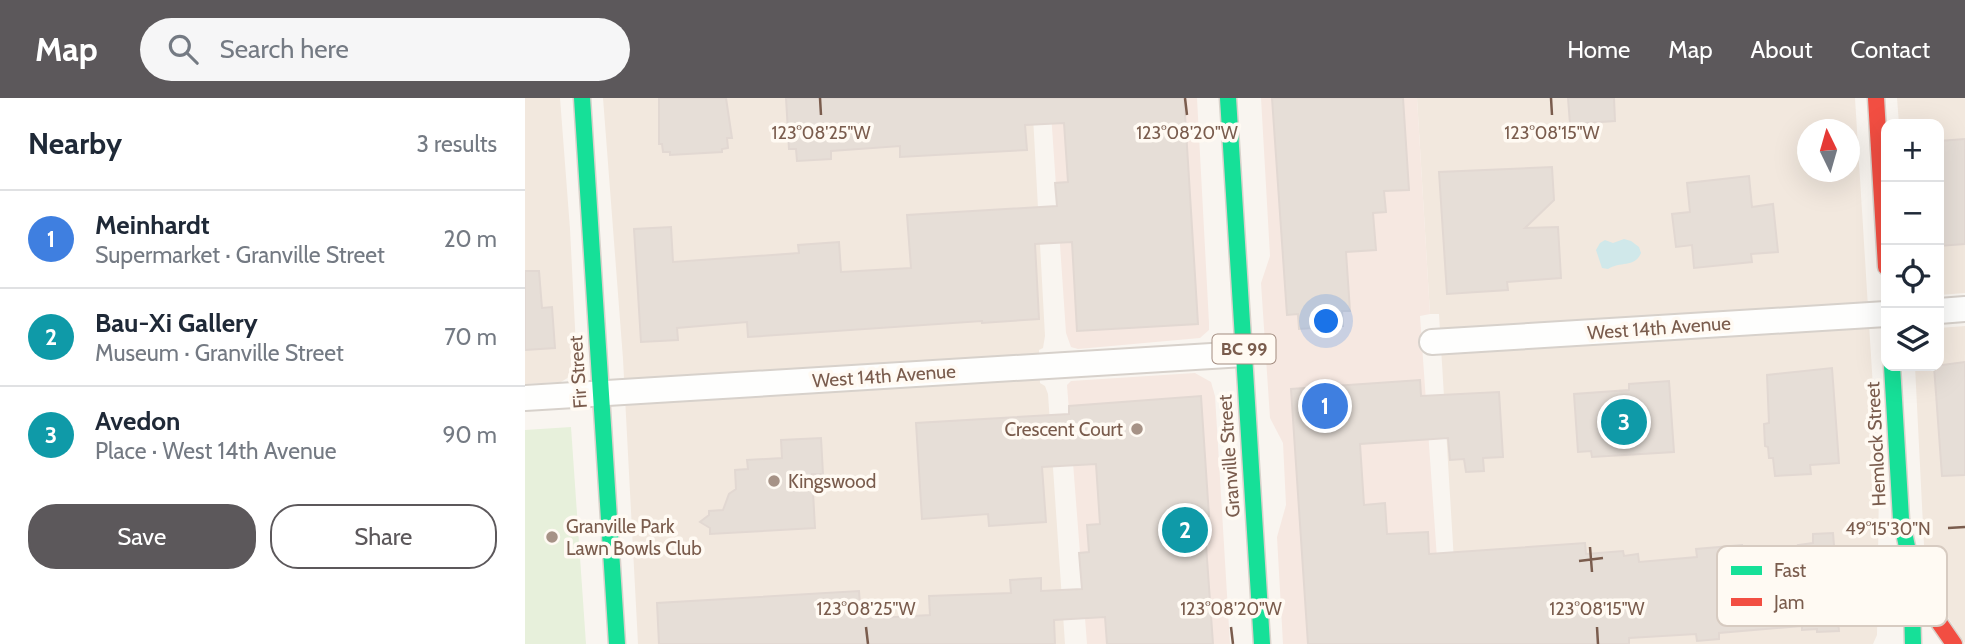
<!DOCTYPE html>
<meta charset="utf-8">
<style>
body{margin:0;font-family:Cabin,sans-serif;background:#f6f6f7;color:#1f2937}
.controls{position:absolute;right:21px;top:21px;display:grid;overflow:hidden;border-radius:14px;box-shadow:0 7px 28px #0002}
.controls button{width:63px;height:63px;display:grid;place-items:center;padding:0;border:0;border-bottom:2px solid #e0e1e3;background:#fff;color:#1f2937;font:35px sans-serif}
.compass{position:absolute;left:1272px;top:21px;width:63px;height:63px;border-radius:50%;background:#fff;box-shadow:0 7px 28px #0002;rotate:355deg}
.you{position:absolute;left:802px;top:224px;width:24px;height:24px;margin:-18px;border:5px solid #fff;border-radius:50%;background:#1a73e8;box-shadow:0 0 0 10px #1a73e833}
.badge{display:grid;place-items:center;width:46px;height:46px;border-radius:50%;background:#5c585b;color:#fff;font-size:23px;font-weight:700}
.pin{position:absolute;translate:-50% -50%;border:4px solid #fff;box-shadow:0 2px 7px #0006}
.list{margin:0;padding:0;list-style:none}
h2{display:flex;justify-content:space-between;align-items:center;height:91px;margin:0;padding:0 28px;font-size:30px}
h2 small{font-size:23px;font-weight:400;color:#747a83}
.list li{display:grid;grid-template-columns:46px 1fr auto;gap:21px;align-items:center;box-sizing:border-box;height:98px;padding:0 28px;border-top:2px solid #e0e1e3}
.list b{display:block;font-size:26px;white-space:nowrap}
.list p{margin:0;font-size:23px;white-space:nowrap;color:#747a83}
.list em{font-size:23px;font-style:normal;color:#747a83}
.actions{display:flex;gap:14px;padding:21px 28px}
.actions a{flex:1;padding:16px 0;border:2px solid #5c585b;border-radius:28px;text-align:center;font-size:24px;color:#5c585b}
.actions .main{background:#5c585b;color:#fff}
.icon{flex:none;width:38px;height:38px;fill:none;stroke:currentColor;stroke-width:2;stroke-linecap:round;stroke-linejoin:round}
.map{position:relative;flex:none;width:1440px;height:546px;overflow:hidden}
header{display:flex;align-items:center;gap:42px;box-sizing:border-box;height:98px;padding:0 35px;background:#5c585b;color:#fff}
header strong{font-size:33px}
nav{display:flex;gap:38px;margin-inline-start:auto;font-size:24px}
.search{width:490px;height:63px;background:#f6f6f7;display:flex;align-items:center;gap:18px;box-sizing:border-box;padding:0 24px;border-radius:38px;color:#747a83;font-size:26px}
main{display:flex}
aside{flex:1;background:#fff}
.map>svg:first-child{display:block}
.residential{fill:#f2e8de;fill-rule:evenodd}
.commercial{fill:#f6e8e1}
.green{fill:#e7f0db}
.water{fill:#d0e8ea}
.building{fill:#e6ded7;stroke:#e2d8d2;stroke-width:2}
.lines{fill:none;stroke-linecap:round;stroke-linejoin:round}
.street-casing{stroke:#d7d1cb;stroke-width:28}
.fast-casing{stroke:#d9d2cb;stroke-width:19}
.jam-casing{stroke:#d9d2cb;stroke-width:19}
.street{stroke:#fefefd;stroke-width:24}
.fast{stroke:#16e098;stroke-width:16}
.jam{stroke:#f24e42;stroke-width:16}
.ticks{fill:none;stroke:#7a5c4d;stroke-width:2.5}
.poi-dot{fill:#a69286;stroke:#fffaf3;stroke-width:2.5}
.labels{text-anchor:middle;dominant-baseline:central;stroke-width:7;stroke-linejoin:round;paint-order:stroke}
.shield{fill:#fffaf3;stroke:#a28b7f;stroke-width:2}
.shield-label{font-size:18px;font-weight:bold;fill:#7a5c4d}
.street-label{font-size:19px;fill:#7a5c4d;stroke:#fffaf3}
.poi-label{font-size:19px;fill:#7a5c4d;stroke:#fffaf3;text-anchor:start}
.key{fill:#fffaf3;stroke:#d7cbc1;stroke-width:2}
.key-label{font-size:19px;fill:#7a5c4d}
.ticks-label{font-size:18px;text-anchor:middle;fill:#7a5c4d;stroke:#fffaf3;stroke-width:7;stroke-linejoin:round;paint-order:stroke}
</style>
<header>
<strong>Map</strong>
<div class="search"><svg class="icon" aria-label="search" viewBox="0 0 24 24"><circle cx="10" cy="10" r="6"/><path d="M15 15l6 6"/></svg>Search here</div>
<nav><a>Home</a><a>Map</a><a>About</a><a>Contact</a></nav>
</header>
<main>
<aside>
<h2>Nearby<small>3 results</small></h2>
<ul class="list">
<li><span class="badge" style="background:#3f7fe0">1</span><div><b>Meinhardt</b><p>Supermarket · Granville Street</p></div><em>20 m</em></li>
<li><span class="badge" style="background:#0f9aa8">2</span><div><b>Bau-Xi Gallery</b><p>Museum · Granville Street</p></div><em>70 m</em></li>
<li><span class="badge" style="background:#0f9aa8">3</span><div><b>Avedon</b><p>Place · West 14th Avenue</p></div><em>90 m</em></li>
</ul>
<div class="actions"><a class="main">Save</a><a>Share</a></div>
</aside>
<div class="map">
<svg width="1440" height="546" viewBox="0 0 1440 546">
<rect width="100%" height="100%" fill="#f9f5f0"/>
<path class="residential" d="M0,0H35L45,131L52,269L49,276L36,284L0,286Z
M78,0H507L520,238L518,250L514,252L515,285L520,288L523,296L540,546H113L98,261Z
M892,0H1330L1354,386L1352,537L1348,546H934L914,216H905ZM1282,32H1324V74H1282Z
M1372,0H1440V195L1414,197V26H1374Z
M1440,228V545L1401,487L1390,268H1414V230Z"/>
<path class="commercial" d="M525,0H672L684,225V232L675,240L553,251L546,249L541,235Z
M736,0H892L905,216L895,218L918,546H758L752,439L761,407L758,345L745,320L736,185L745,158Z
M670,275L686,284L690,298L705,546H562L542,287L546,283Z"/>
<path class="green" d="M46,329L61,546H0V332Z"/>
<path class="water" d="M1099,141L1106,143L1114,149L1116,155C1110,170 1095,163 1083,171L1077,170L1071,152L1075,145L1080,142L1088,145Z"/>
<path class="building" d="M134,0H201L207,40H202L203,50L197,51V54L145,57V54H138L137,46H134Z
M261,0H659L673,226L552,233L547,144L510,146L514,221L457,225V223L223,239L222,224L152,230L153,242L116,244L109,131L146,129L148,164L274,155L273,147L314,144L316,174L386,170L382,117L532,108L530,85L543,84L539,25L500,27L502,52L375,59V48L306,53V61L272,63L271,51H264Z
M747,0H878L884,92L859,93L861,114L848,115L851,152L821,154L825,213H817L818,228L774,231L773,216L762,217Z
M1043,0H1089L1090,23L1045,26Z
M1440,41V146L1414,148V43Z
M1027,69L1029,102L1000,130L1033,129L1036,180L982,184L983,192L922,196L914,74Z
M1224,78L1227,109L1248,106L1253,154L1226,156L1227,164L1169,170L1167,147L1151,149L1147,116L1165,114L1162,85Z
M0,173H14L17,210L27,209L30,250L0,252Z
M1440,264V377L1417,378L1409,268Z
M1307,270L1314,365L1285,367L1286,376L1250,378L1248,360H1244L1243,349L1240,348L1239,326L1244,325L1242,277Z
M895,282L896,298L974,294L978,359L958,360L959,373L941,374L939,361L925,362L923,340L835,346L839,407L860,405L862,436L903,434L904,456L1060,445L1061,456L1098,453L1099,458L1113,456L1114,464L1172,459L1171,451L1217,447V456L1274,451L1273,447L1288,445V436L1308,435L1310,460L1302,461L1307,515H1312L1314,533L1292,534V531L1277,532V528L1194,535V541L1172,543L1171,536L1104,540V546H783L766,291Z
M1144,283L1149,354L1067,359L1066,353L1053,354L1049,296L1104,292V286Z
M676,298L684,418H679L688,546H582L580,519L529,522L530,546H134L132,505L334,493L336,521L405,517L404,498L486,495L485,482L516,480V493L557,491L554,455L564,454L562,427L575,426L571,366L517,369L521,424L464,428L463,416L397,421L391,325L544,316V308Z
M296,340L298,376H287L290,430L185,436V430L175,424L184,417V413L198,412L204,396L211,391L210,372L223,371L222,362L257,360L256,342Z"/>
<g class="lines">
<defs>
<path id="street" d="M1414,213L1440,211
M907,244L1361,216
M0,300L719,256"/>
<path id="fast" d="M57,0L92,546
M703,0L737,546
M1367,268L1376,421L1386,467L1388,546"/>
<path id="jam" d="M1351,0L1361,169
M1391,480L1404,510L1429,546"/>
</defs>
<use href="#street" class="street-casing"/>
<use href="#fast" class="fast-casing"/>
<use href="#jam" class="jam-casing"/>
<use href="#street" class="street"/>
<use href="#fast" class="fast"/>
<use href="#jam" class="jam"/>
</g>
<path class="ticks" d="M295,0L296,17M660,0L662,17M1026,0L1027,17M1423,430L1440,429M1065,449L1067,474M1054,463L1078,460M341,529L343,546M706,529L708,546M1072,529L1073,546"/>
<g class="poi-dot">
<circle cx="612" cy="331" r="7"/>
<circle cx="249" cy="383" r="7"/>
<circle cx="27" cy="439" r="7"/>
</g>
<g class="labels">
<rect class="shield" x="687.5" y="236.5" width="63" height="29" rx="5"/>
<g class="shield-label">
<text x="719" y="251">BC 99</text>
</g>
<g class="street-label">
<text transform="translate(1134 230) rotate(-4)">West 14th Avenue</text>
<text transform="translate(53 274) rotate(-94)">Fir Street</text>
<text transform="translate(359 278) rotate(-4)">West 14th Avenue</text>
<text transform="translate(1351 346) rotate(-93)">Hemlock Street</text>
<text transform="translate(704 358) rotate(-94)">Granville Street</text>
</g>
<g class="poi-label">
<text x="598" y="331" text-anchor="end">Crescent Court</text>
<text x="263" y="383">Kingswood</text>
<text x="41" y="428">Granville Park<tspan x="41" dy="22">Lawn Bowls Club</tspan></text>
</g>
</g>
<rect x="1192" y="448" width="230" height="80" rx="10" class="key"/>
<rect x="1206" y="468" width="31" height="9" fill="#16e098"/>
<rect x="1206" y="500" width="31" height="8" fill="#f24e42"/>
<g class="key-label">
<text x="1249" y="479">Fast</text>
<text x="1249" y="511">Jam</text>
</g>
<g class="ticks-label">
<text x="296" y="41">123°08'25"W</text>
<text x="662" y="41">123°08'20"W</text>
<text x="1027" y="41">123°08'15"W</text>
<text x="1363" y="437">49°15'30"N</text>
<text x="341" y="517">123°08'25"W</text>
<text x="706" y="517">123°08'20"W</text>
<text x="1072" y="517">123°08'15"W</text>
</g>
</svg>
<div class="controls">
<button>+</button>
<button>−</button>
<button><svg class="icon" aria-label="locate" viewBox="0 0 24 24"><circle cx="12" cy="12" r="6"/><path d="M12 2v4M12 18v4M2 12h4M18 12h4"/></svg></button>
<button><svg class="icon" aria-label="layers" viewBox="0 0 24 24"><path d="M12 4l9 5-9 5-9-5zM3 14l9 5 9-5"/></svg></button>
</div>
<svg class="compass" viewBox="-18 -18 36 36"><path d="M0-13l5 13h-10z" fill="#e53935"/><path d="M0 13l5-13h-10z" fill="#747a83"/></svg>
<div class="you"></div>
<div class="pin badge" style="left:800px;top:308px;background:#3f7fe0">1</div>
<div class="pin badge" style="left:660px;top:432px;background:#0f9aa8">2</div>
<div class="pin badge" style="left:1099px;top:324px;background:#0f9aa8">3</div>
</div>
</main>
